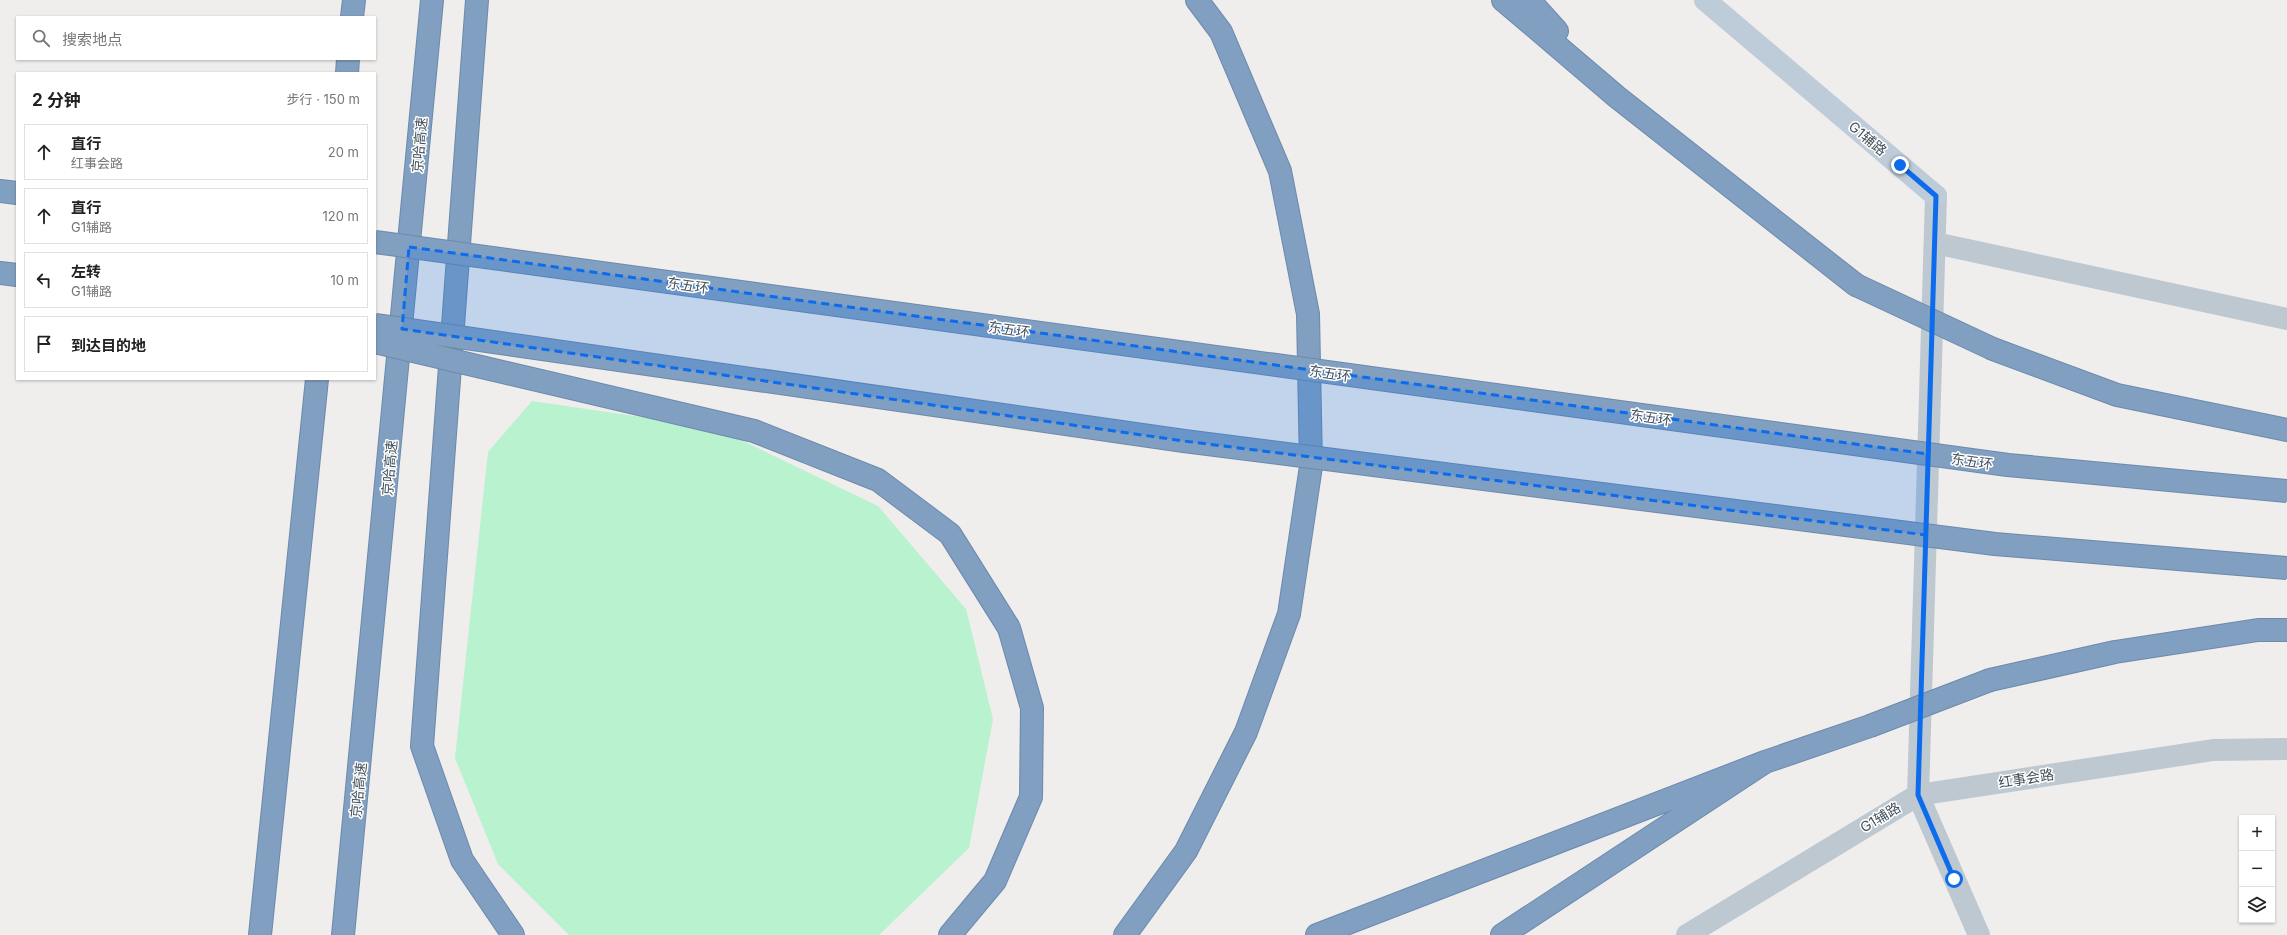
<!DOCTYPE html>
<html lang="zh">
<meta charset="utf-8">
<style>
body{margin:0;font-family:Inter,"Noto Sans SC",sans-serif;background:#f6f6f6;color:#222}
.controls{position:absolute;right:12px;bottom:12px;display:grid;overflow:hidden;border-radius:0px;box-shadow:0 1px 3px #0004}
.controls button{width:36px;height:36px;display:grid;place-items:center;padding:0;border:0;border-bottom:1px solid #e0e0e0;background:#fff;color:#222;font:20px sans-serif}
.stop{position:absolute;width:12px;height:12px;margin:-9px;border:3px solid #0c6cec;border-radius:50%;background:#fff}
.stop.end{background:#0c6cec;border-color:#fff;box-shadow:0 1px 4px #0008}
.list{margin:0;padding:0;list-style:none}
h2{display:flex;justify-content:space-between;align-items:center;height:52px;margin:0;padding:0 16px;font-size:17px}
h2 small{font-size:13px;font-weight:400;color:#767676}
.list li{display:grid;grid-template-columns:26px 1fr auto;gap:12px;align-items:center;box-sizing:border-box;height:56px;margin:0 8px 8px;padding:0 8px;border:1px solid #e0e0e0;border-radius:0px}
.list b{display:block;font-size:15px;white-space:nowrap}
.list p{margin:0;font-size:13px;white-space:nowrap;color:#767676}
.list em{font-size:13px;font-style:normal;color:#767676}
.icon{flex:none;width:22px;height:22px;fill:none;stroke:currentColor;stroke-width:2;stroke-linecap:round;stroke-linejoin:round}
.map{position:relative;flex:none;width:2287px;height:935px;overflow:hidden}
.search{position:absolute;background:#fff;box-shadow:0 1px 3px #0004;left:16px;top:16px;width:360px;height:44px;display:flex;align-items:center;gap:10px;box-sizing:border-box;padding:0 14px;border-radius:0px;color:#767676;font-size:15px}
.panel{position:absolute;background:#fff;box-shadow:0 1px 3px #0004;left:16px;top:72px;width:360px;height:308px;border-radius:0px}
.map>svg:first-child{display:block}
.green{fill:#b8f2cf}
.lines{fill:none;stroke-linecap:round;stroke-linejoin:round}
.motorway-casing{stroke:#6c8aac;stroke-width:24}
.minor{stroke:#bdc8d1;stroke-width:22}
.tertiary{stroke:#bdc8d1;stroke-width:22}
.secondary{stroke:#becbd8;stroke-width:22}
.motorway{stroke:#819fc0;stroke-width:22}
.motorway-bridge-casing{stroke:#6c8aac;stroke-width:24;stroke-linecap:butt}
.motorway-bridge{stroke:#819fc0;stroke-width:22}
.route{stroke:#0c6cec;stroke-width:5}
.marked{fill:#0c6cec;fill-opacity:0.2;stroke:#0c6cec;stroke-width:3;stroke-dasharray:8 5;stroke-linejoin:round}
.labels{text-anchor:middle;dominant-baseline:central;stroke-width:3;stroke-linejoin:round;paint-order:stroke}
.street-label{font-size:14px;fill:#44515c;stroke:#fff}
</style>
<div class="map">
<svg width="2287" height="935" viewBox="0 0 2287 935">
<rect width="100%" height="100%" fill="#f0eded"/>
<path class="green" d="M532,401L716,428L878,506L966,609L993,719L969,848L879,935H569L498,864L455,758L488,452Z"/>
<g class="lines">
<defs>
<path id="motorway" d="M477,0L422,746L462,860L513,935
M1503,0L1617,97L1856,285
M1529,0L1557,31
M352,17L354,0
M347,73L348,59
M0,191L17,193
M0,273L17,275
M1993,349L2117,395L2287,430
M1990,680L2115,652L2258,630H2287
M260,935L317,379
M343,935L432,0
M950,935L995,881L1031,797L1032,708L1009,628
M1125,935L1186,851L1246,732L1289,614L1311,466L1308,314L1280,171L1221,32L1197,0
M1317,935L1765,762
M1502,935L1765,762L1870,726"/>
</defs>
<use href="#motorway" class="motorway-casing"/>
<path class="minor" d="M1935,243L2287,319
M1979,935L1918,795L2213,750L2287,749"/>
<path class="tertiary" d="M1687,935L1918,795L1936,196"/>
<path class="secondary" d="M1705,0L1936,196"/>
<use href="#motorway" class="motorway"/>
<defs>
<path id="motorway-bridge" d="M375,242L2008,465L2287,491
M1856,285L1993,349
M375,325L1184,441L1995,544L2287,568
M375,342L754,431L878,480L950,534L1009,628
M1870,726L1990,680"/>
</defs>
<use href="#motorway-bridge" class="motorway-bridge-casing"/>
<use href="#motorway-bridge" class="motorway-bridge"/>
</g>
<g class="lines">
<path class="route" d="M1900,165L1936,196L1918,795L1954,879"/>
</g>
<path class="marked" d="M409,247L1928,454L1926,535L1184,441L402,329Z"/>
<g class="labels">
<g class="street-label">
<text transform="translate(1868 138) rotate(40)">G1辅路</text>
<text transform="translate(419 145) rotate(-85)">京哈高速</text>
<text transform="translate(688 285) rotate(8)">东五环</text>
<text transform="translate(1009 329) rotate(8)">东五环</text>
<text transform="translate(1330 373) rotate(8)">东五环</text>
<text transform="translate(1651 417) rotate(8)">东五环</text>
<text transform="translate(1972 461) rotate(8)">东五环</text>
<text transform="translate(389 468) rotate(-85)">京哈高速</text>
<text transform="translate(2026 778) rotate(-9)">红事会路</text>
<text transform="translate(358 790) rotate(-84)">京哈高速</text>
<text transform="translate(1880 817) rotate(-31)">G1辅路</text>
</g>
</g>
</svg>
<div class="controls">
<button>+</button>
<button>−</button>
<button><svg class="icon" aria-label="layers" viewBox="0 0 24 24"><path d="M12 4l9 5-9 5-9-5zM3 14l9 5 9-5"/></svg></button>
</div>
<div class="stop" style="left:1954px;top:879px"></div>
<div class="stop end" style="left:1900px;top:165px"></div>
<div class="search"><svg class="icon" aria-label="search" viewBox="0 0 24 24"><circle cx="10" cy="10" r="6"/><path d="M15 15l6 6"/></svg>搜索地点</div>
<section class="panel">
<h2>2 分钟<small>步行 · 150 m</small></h2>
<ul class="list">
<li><svg class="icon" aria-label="ahead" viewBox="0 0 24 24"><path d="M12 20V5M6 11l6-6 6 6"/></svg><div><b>直行</b><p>红事会路</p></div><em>20 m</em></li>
<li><svg class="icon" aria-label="ahead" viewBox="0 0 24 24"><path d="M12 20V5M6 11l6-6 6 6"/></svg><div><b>直行</b><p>G1辅路</p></div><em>120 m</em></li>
<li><svg class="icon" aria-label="left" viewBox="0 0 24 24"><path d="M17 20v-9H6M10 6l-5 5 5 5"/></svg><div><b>左转</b><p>G1辅路</p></div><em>10 m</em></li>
<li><svg class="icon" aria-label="arrive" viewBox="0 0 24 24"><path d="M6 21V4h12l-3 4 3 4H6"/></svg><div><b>到达目的地</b></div></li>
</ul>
</section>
</div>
